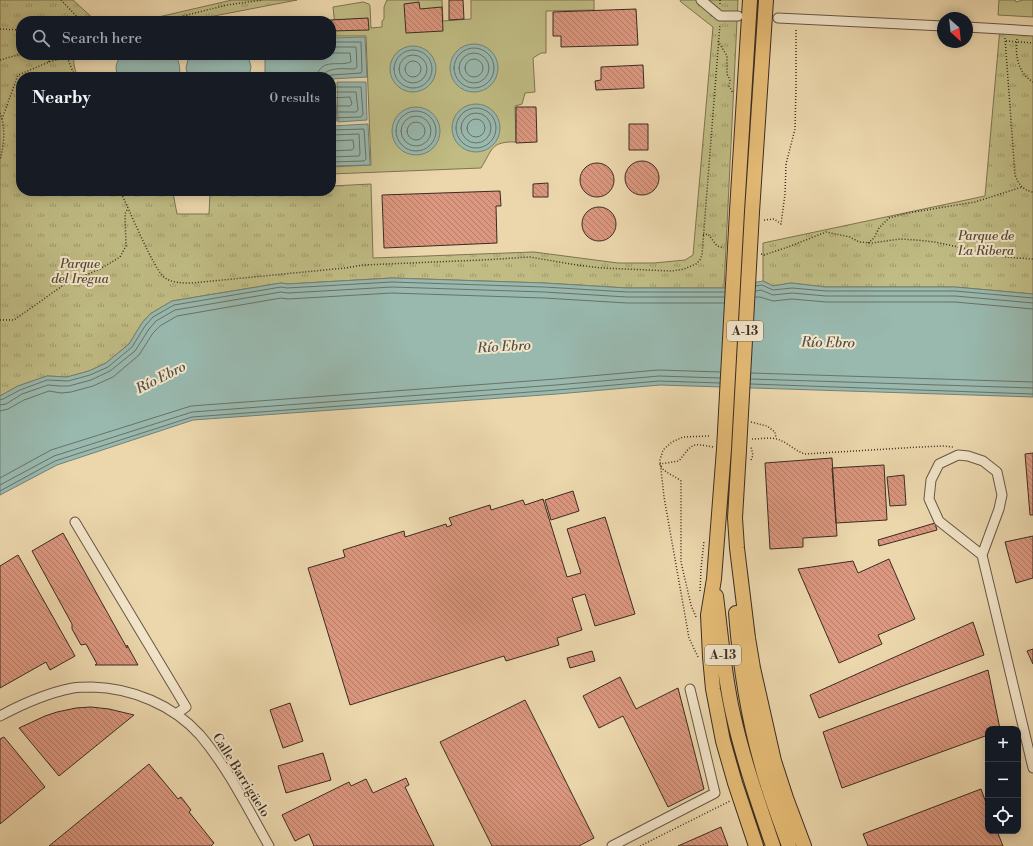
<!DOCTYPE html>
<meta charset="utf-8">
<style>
body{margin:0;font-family:"Libre Bodoni",serif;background:#20242c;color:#f1f3f6}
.controls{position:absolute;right:12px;bottom:12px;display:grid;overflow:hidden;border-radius:8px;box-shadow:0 2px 10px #0003}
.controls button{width:36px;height:36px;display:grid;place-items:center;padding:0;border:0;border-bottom:1px solid #363941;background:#171b24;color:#f1f3f6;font:20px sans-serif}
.compass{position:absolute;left:937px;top:12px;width:36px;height:36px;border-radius:50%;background:#171b24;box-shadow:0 2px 10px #0003;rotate:153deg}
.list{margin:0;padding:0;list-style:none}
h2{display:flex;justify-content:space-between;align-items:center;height:52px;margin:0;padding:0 16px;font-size:17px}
h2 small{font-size:13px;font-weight:400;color:#9ea1a6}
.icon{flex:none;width:22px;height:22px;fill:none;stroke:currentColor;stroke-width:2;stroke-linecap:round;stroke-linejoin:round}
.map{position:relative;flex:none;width:1033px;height:846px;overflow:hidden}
.search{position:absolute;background:#171b24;box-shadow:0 2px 10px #0003;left:16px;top:16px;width:320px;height:44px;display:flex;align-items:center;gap:10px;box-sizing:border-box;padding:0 14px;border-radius:16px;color:#9ea1a6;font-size:15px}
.panel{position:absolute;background:#171b24;box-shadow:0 2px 10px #0003;left:16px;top:72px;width:320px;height:124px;border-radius:16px}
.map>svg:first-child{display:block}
.park{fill:url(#park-tufts);stroke:#7d7453}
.garden{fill:#c0bc84;stroke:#7d7453}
.water{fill:#99b9af;stroke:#738177}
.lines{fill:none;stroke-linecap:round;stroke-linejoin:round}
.shore{stroke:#6a7268;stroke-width:1}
.building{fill:url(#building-back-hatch);stroke:#3a2c22}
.minor-casing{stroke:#665745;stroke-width:11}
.highway-casing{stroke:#3a2c22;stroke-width:16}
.path{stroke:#3a2c22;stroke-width:1.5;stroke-dasharray:1 2;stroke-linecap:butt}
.minor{stroke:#f3e5ca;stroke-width:9}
.highway{stroke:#e6bc76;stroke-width:14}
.highway-bridge-casing{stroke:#3a2c22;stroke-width:16;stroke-linecap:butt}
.highway-bridge{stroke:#e6bc76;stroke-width:14}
.labels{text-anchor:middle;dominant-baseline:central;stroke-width:4;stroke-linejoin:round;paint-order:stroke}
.shield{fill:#f3e5ca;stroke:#726454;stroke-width:1}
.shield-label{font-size:12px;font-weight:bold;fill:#3a2c22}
.park-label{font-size:13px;font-style:italic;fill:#554936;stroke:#f3e5ca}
.street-label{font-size:13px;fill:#3a2c22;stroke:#f3e5ca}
.water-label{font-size:14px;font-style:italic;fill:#524f45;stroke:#f3e5ca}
</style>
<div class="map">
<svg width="1033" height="846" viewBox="0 0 1033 846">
<defs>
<pattern id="park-tufts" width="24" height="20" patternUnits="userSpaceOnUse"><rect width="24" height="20" fill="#c0bc84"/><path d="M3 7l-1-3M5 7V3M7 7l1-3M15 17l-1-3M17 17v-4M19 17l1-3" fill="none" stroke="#9d996c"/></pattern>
<pattern id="building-back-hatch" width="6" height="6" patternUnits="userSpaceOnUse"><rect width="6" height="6" fill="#db977f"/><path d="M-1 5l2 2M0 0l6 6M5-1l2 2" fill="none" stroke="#b37b68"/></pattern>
</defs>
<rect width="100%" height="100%" fill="#ecd7ad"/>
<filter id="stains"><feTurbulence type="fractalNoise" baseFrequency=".005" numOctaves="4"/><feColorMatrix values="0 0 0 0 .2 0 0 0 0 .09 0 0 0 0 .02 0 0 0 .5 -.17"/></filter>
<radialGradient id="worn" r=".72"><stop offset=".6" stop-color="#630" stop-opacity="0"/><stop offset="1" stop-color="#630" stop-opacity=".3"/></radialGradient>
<path class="park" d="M0,0H73L96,21H21V55H75C72,62 75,70 78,77H21V191H148L173,193L177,214H209L210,193L243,191H331V186L371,184L373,258L534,252L618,263H654L685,260L693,255L713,27L681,2L680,0H738L724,288H627L544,283L392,278L287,284L281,283L172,301L150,314L142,323L129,344L106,363L89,371L67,377L47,376L18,386L0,396Z
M232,0H297L188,21H141Z
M1000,28L1033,31V294L955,287H825L791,283L773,286L763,281V243L985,196Z"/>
<path class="garden" d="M387,0H442L443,21L471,19V0H594V10L546,11V53H541L533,58L535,92L525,93L522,104L515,106L516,142C490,141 492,151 481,168L331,174V167L371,165L366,36H336L333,7L363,2L369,4L370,6L371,28L382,27V21L384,19V7Z
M999,0H1015L1016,2L1023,0H1033V17L998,15Z"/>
<path class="water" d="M365,37L367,77L331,79V77H265V55H331V38Z
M450 68a24 24 0 1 1 48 0a24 24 0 1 1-48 0Z
M390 69a23 23 0 1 1 46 0a23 23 0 1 1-46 0Z
M120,55H176C179,62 181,69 179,77H117L116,66Z
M189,55H248L251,67L249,77H188L186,68Z
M337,82H366L367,120L338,122Z
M331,83H335L337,121H331Z
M452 128a24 24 0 1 1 48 0a24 24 0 1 1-48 0Z
M392 131a24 24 0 1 1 48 0a24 24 0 1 1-48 0Z
M368,124L370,165L331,166V126Z
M392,278L544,283L627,288H724L763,281L773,286L791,283L825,287H955L1033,294V397L660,385L557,394L193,420L57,465L0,495V396L18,386L47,376L67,377L89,371L106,363L129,344L142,323L150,314L172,301L281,283L287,284Z"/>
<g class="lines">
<path class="shore" d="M454 68a20 20 0 1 1 40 0a20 20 0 1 1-40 0Z
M394 69a19 19 0 1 1 38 0a19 19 0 1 1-38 0Z
M459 68a15 15 0 1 1 30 0a15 15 0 1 1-30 0Z
M399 69a14 14 0 1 1 28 0a14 14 0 1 1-28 0Z
M465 68a9 9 0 1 1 18 0a9 9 0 1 1-18 0Z
M405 69a8 8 0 1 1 16 0a8 8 0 1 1-16 0Z
M316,77C322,57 338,67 351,62L350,53H331
M322,77C327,66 345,69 355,69L357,67L356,47H331
M328,77L331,75L361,73L362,71L361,42H331
M331,87H361L363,114L361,117L331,118
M331,92H356L358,110L356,112H331
M331,98L350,97L352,104L350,106H331
M456 128a20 20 0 1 1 40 0a20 20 0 1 1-40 0Z
M396 131a20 20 0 1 1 40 0a20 20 0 1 1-40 0Z
M461 128a15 15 0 1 1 30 0a15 15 0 1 1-30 0Z
M401 131a15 15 0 1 1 30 0a15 15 0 1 1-30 0Z
M467 128a9 9 0 1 1 18 0a9 9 0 1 1-18 0Z
M407 131a9 9 0 1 1 18 0a9 9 0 1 1-18 0Z
M331,130L364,129L366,159L364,161L331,162
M331,135L359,134L360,154L359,156L331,157
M331,141L353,140L354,148L352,150L331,151
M756,286L762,285L773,290L792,288L826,291H955L1033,298
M756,291L761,290L773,295L792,293L826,296H955L1033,303
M755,297H760L773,301L792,299L826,302H955L1033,309
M751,373L1033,382
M751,379L1033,388
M751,384L1033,394
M0,400L3,399L20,390L47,380L68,381L90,375L108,367L132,347L145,326L153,317L174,305L281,287L287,288L392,282L544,287L627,292H725
M0,405L6,404L22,394L48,385L60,386H69L91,380L110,371L135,351L149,329L156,321L175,310L281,292L288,293L392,287L544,292L627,297H724
M0,411L8,409L24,400L49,391L61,393L71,392L93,386L113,377L139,355L153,333L160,326L177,316L281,298L288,299L392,293L544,298L627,303H724
M0,478L51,450L191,406L556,379L658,370L720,372
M0,485L54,456L192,412L556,385L659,376L720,378
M0,491L55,461L192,417L557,390L659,381L720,383"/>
</g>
<path class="building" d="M449,0H463L464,19L449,20Z
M419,2L420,9L442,7L443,31L406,33L404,4Z
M636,9L638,45L561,47V36H553V12Z
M368,18L369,30L331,31L330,20Z
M643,65L644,88L596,90L595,81L601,80V67Z
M516,107H536L537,142L516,143Z
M629,124H648V150H629Z
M625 178a17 17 0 1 1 34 0a17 17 0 1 1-34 0Z
M580 180a17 17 0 1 1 34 0a17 17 0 1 1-34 0Z
M548,183V197H533V184Z
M500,191L501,206H496L497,243L384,248L382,195Z
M582 224a17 17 0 1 1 34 0a17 17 0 1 1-34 0Z
M1033,453V515H1030L1025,454Z
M832,458L837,536L803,538V547L770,549L765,463Z
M884,465L887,520L836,523L832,468Z
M904,475L906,505L890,506L887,477Z
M573,491L579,511L551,520L545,500Z
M543,499L567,577L581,573L567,529L605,517L635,614L595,626L585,594L572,598L582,630L557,638L559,645L506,661L504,656L350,705L308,568L345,557L343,550L404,531L405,537L446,524L447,527L452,525L449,518L490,505L491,510L523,500L525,505Z
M935,523L937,530L879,546L878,540Z
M63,533L127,648V645L138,665H95L97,664L86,644L81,645L72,629V624L32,551Z
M1033,536V578L1016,583L1005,542Z
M18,555L75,656L50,670L46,662L0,688V566Z
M889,559L915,619L878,635L882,644L839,663L798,569L853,561L858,573Z
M973,622L984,655L819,718L810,695Z
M1033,649V664L1027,651Z
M592,651L595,661L570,668L567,658Z
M988,670L1000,729H988V735L842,788L823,732Z
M620,677L636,709L678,688L704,789L668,807L623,716L599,728L583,696Z
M525,700L594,838L579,846H492L440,742Z
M290,703L303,741L283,748L270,710Z
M91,707L109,709L134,715L59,776L19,728L45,716L57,712L76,708Z
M4,737L45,787L0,824V739Z
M323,753L331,780L286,793L278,766Z
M149,764L178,799L181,797L191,810L189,812L214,843L211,846H49Z
M406,778L409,785L405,787L434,846H314L309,834L295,841L282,815L349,782L351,786L366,779L373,793Z
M981,789L988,808V831H997L1003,846H868L863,834Z
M721,827L728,846H678Z"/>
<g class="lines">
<defs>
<path id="minor" d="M701,0L720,16H738
M778,18L943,26
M967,27L1033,31
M75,522L186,707L176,714
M982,555L939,521L929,499L931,480L939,464L958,455L968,456L983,461L997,472L1002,495L999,509L982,555L1033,768
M0,716C24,703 47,693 73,688C79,687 86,687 92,687C132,688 173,705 200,735C228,768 248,809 269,846
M612,846L715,793L690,689"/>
<path id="highway" d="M737,211L750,0
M752,212L766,0
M724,449L714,579L708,615L710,657L713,689L723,741L735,783L756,846
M739,450L735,518L737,548L748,638L753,668L774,761L786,798L804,846
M716,596C721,635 724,675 733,714C743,759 758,802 773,846
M736,613C740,664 747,713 761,762C768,790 779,818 789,846"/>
</defs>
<use href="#minor" class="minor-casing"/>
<use href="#highway" class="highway-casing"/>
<path class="path" d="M61,0L81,21
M720,0V5
M163,21L227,5L263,0
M0,29L21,30
M1005,38L1015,175C1019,185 1023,190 1033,192
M1017,39C1015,56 1018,73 1033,82
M718,41L727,56V74L730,80L729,86L733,93
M1006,41L1033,43
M47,55L49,62
M68,55L67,57L75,77
M0,60L21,54
M0,113C6,128 4,145 0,160
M2,119L18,75L49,62L67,57
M120,191C128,206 154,271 165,278C173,283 182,283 192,283L345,268L363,265L482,260L530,257L577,265L602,268L672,271L684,269L696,264L700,260L702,255L720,24
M764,220L774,219L781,224L785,194L786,164L795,129L796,87V29
M703,235L708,234L717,246L724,248
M868,243L874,238L879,228L889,218L908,213L975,202L1022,187
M761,254L764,255L788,247L826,232L850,237L859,242L872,243L900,239L916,240L935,242L1004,257L1033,259
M0,320H14L65,284L100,269L120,257L126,246L125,214L128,208
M751,422L767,426L775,432L776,438
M752,439C759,439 770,437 777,439C787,442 795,451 805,454L920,447L943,446L953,447
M751,460L753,455L751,447
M700,591L701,569L704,541
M696,617L691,605L681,562V481C674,475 663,473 660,464L679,461C693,443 691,443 713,447
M698,657L689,638L664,497L660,460L663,450L672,442L683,437L709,436
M640,846L730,801"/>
<use href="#minor" class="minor"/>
<use href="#highway" class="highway"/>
<defs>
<path id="highway-bridge" d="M724,449L737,211
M739,450L752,212"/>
</defs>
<use href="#highway-bridge" class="highway-bridge-casing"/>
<use href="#highway-bridge" class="highway-bridge"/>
</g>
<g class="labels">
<g class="shield">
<rect x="727" y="321" width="36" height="20" rx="3"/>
<rect x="705" y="645" width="36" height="20" rx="3"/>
</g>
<g class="shield-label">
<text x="745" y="331">A-13</text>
<text x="723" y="655">A-13</text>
</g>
<g class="park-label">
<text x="986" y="236">Parque de<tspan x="986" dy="15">La Ribera</tspan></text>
<text x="80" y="264">Parque<tspan x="80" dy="15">del Iregua</tspan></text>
</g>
<g class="street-label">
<text transform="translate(241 775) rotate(58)">Calle Barrigüelo</text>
</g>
<g class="water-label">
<text transform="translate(828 343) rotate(1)">Río Ebro</text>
<text transform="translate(504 347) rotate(-3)">Río Ebro</text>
<text transform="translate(161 378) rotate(-27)">Río Ebro</text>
</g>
</g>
<rect width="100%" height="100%" filter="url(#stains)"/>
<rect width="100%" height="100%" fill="url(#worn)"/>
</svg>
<div class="controls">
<button>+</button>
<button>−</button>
<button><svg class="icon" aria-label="locate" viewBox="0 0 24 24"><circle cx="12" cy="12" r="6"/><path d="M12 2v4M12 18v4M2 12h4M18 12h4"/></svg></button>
</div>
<svg class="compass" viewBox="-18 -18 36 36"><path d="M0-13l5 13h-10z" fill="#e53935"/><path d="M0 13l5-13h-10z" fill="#9ea1a6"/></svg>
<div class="search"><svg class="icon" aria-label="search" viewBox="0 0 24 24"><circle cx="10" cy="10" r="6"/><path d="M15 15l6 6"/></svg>Search here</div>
<section class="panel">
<h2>Nearby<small>0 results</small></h2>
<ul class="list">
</ul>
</section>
</div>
